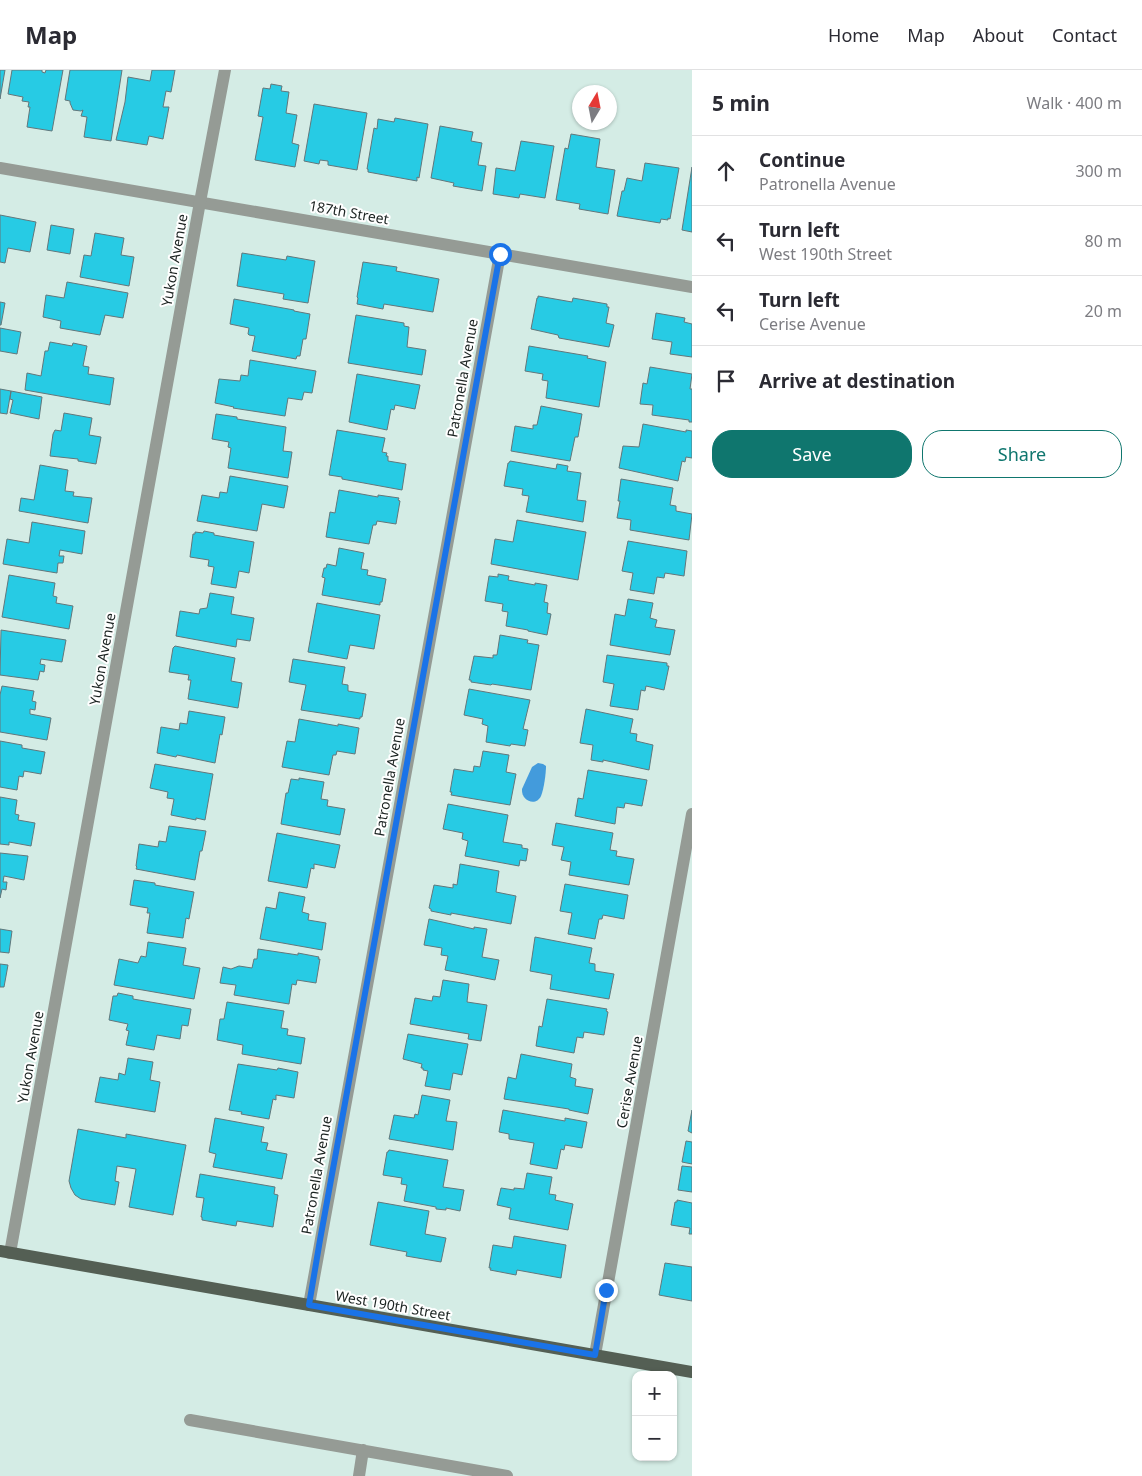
<!DOCTYPE html>
<meta charset="utf-8">
<style>
body{margin:0;font-family:"Noto Sans",sans-serif;background:#f2f2f3;color:#2b2b33}
.controls{position:absolute;right:15px;bottom:15px;display:grid;overflow:hidden;border-radius:10px;box-shadow:0 1px 4px #0004}
.controls button{width:45px;height:45px;display:grid;place-items:center;padding:0;border:0;border-bottom:1px solid #e1e1e2;background:#fff;color:#2b2b33;font:25px sans-serif}
.compass{position:absolute;left:572px;top:15px;width:45px;height:45px;border-radius:50%;background:#fff;box-shadow:0 1px 4px #0004;rotate:10deg}
.stop{position:absolute;width:15px;height:15px;margin:-11px;border:4px solid #1a73e8;border-radius:50%;background:#fff}
.stop.end{background:#1a73e8;border-color:#fff;box-shadow:0 1px 5px #0008}
.list{margin:0;padding:0;list-style:none}
h2{display:flex;justify-content:space-between;align-items:center;height:65px;margin:0;padding:0 20px;font-size:21px}
h2 small{font-size:16px;font-weight:400;color:#7c7c81}
.list li{display:grid;grid-template-columns:32px 1fr auto;gap:15px;align-items:center;box-sizing:border-box;height:70px;padding:0 20px;border-top:1px solid #e1e1e2}
.list b{display:block;font-size:19px;white-space:nowrap}
.list p{margin:0;font-size:16px;white-space:nowrap;color:#7c7c81}
.list em{font-size:16px;font-style:normal;color:#7c7c81}
.actions{display:flex;gap:10px;padding:15px 20px}
.actions a{flex:1;padding:11px 0;border:1px solid #0f766e;border-radius:20px;text-align:center;font-size:18px;color:#0f766e}
.actions .main{background:#0f766e;color:#fff}
.icon{flex:none;width:28px;height:28px;fill:none;stroke:currentColor;stroke-width:2;stroke-linecap:round;stroke-linejoin:round}
.map{position:relative;flex:none;width:692px;height:1406px;overflow:hidden}
header{display:flex;align-items:center;gap:30px;box-sizing:border-box;height:70px;padding:0 25px;background:#fff;border-bottom:1px solid #e1e1e2}
header strong{font-size:24px}
nav{display:flex;gap:28px;margin-inline-start:auto;font-size:18px}
main{display:flex}
aside{flex:1;background:#fff}
.map>svg:first-child{display:block}
.water{fill:#439bdc}
.building{fill:#27cbe4;stroke:#62777b}
.lines{fill:none;stroke-linecap:round;stroke-linejoin:round}
.service{stroke:#959b95;stroke-width:12}
.minor{stroke:#959b95;stroke-width:12}
.tertiary{stroke:#959b95;stroke-width:12}
.primary{stroke:#545f54;stroke-width:12}
.route{stroke:#1a73e8;stroke-width:6}
.labels{text-anchor:middle;dominant-baseline:central;stroke-width:4;stroke-linejoin:round;paint-order:stroke}
.street-label{font-size:14px;fill:#1b2321;stroke:#fff}
</style>
<header>
<strong>Map</strong>
<nav><a>Home</a><a>Map</a><a>About</a><a>Contact</a></nav>
</header>
<main>
<div class="map">
<svg width="692" height="1406" viewBox="0 0 692 1406">
<rect width="100%" height="100%" fill="#d4ece5"/>
<path class="water" d="M538,693L543,694L546,696C546,703 544,719 541,726C536,737 521,731 522,719L532,697Z"/>
<path class="building" d="M0,0H5L0,29Z
M12,0H42V2L45,3L46,0H63L52,61L27,57L30,37H28L29,32L22,31L23,27L8,24Z
M70,0H122L111,71L84,67L87,47L81,46L83,40L81,41L73,40L70,33V31L65,30Z
M152,0H175L171,22L166,21L163,37H169L163,69L149,66L147,75L116,70L125,32L128,7L150,11Z
M271,14L282,16L281,21L289,22L286,43L297,45L292,73L299,75L295,97L255,90L263,47L258,46L263,18L270,19Z
M314,34L367,43L357,100L328,95V91L320,90L319,94L304,91Z
M395,48L428,54L419,108L417,107V111L368,102V99H367L374,58L377,59L378,49L394,52Z
M440,56L473,62L471,71L482,73L478,95L486,96L482,121L453,116L454,113L431,108Z
M571,64L600,69L596,97L615,100L608,144L579,139L580,134L556,130L565,78L568,79Z
M521,71L554,76L545,128L520,124L519,128L493,124L496,98L515,101Z
M645,93L679,98L670,149L668,148V150L661,149L660,153L617,146L622,121H624L627,108L642,111Z
M692,97V162L682,160Z
M0,145L36,152L30,182L8,178L5,193L0,192Z
M51,155L74,159L70,184L47,180Z
M95,163L124,168L121,185L134,187L129,216L80,207L84,185L91,186Z
M242,183L286,190L287,186L315,191L308,233L283,229L284,224L237,216Z
M363,192L397,197L396,201L439,209L433,242L384,234L383,239L357,234L358,228L357,227Z
M67,212L128,223L123,248L105,245L100,265L60,258L61,251L43,247L46,225L64,228Z
M538,226L572,232L573,228L607,234V237H609L606,253L614,255L609,277L559,268L558,265L531,259L537,228H538Z
M234,229L294,240V241L310,244L306,269H303L300,286H297L296,289L252,281L255,266L249,265L248,264L249,258L230,254Z
M0,232L5,233L1,255H0Z
M656,243L685,248L684,252L692,254V287L670,284L672,272L652,269Z
M356,245L404,253V256L409,257L407,277L426,280L422,305L348,293Z
M0,258L21,262L17,284L0,281Z
M50,272L72,276L73,273L87,276L83,296L89,297L88,304L114,308L110,335L25,320L27,303L41,306L45,281H48Z
M529,276L588,286L587,288L606,292L599,337L546,328L548,311L542,310L543,304L525,301Z
M250,290L316,301L312,323L304,322L302,330L288,328L285,346L233,338L234,337L215,333L219,309L240,311L241,305L248,306Z
M650,297L692,304L690,319H692V352H689V350L652,345L653,335L640,334L643,313L647,314Z
M357,304L420,315L415,339L395,335L394,340L391,339L387,360L349,352Z
M0,319L11,321L7,344L0,343Z
M11,321L42,327L39,349L10,343L13,330L10,329Z
M541,336L582,344L578,367H575L570,391L511,381L515,356L533,359V355H537Z
M64,343L92,348L89,365L101,367L96,394L78,391V389L50,386L53,364L55,360L61,361Z
M216,344L237,347V349L286,357L283,381L292,382L288,408L228,398L231,378L228,377L229,372L212,369Z
M643,354L686,362V360L692,361V388L686,387L685,392L682,391L678,411L619,398L623,376L639,377Z
M337,360L385,368L382,382L387,383L386,386H388V391L406,394L402,420L342,409V407L329,405Z
M510,391L556,399L557,394L568,396L567,401L581,403L577,430L586,431L583,452L526,442L529,426L522,425L523,419L504,416L508,393H509Z
M40,395L68,400L65,421L74,422L73,426L92,428L88,453L19,441L21,428L34,430Z
M230,406L288,416L284,438L262,434L257,461L197,451L202,425L219,428L220,422L227,423Z
M621,409L673,418L670,435L676,436V441L692,444L689,470L630,460L631,450L617,448L620,431H618Z
M339,420L378,427V425L399,428L398,430L400,431L396,454L377,451L376,455H373L369,474L326,467L330,442L335,443Z
M517,450L586,462L578,510L491,494L495,469L513,472Z
M32,452L85,461L82,484L60,480L59,486H64L63,493H58L57,503L3,494L7,469L29,473Z
M204,461L214,463V465L254,472L249,503L239,501L236,518L211,514L214,497L208,496L209,490L190,487L193,464H195V462L203,463Z
M628,471L687,481L684,506L665,503L664,508L657,507L654,524L630,520L633,503L622,501Z
M339,478L364,483L361,499L368,500L367,505L386,509L382,532H380V535L322,525L325,508L322,507L324,498H326L327,494L336,496Z
M498,504L509,506L508,510L535,515V513L547,515L544,532L548,533L547,543L551,544L547,565L528,561V560L506,556L508,542L502,541L503,534L485,531L489,506L498,507Z
M9,505L55,513L53,526L57,527L56,533L73,536L69,559L2,547Z
M210,523L234,527L231,544L254,548L250,571L237,569L236,577L176,566L180,541L199,544L200,539L207,538Z
M628,529L653,533L650,548L657,550L655,557L675,560L670,585L610,575L615,544L625,546Z
M317,533L380,545L374,579L350,575L347,589L308,582Z
M1,560L66,570L62,592L41,589L40,594L45,595L44,602L40,601L38,610L0,605Z
M500,565L528,570L527,573L539,575L531,620L492,614L491,615L471,612V610H469L474,586L493,588V585H497Z
M175,576L235,588L231,611L242,613L238,638L188,629L191,610H188L189,605L169,602L173,578Z
M607,585L667,593V596H669L664,620L646,616L645,621L641,620L638,640L610,636L614,614L603,612Z
M293,589L345,597L342,614L348,615V621L366,624L362,647H360V649L301,640L306,615L289,612Z
M2,616L34,621L32,631L36,632L35,640L30,639V644L51,648L47,670L0,662V625Z
M469,619L530,630L523,659L528,660L525,676L511,674L510,676L486,672L488,656L482,654L483,649L464,645Z
M586,639L633,649L630,663L637,664L636,671L653,675L649,700L603,690V692L591,690L593,675L580,673Z
M189,641L225,647L222,665L220,664L215,693L177,685L176,687L157,683L161,657L179,660L180,653L187,654Z
M299,649L338,656V654L359,658L355,684L337,681L336,685H333L329,705L282,697L287,671L295,672Z
M0,671L22,675V678L45,682L41,704L24,701L23,707L19,706L17,720L0,717Z
M483,681L509,685L506,702L516,704L510,735L451,725L452,722H450L454,699L473,702L474,696L480,697Z
M155,694L213,704L205,750L196,748V750L171,745L174,729L167,728L168,722L150,718Z
M588,700L647,710L642,736L625,733L624,738L617,737L615,754L575,746L578,728L583,729Z
M299,708L324,712L321,729L328,730L327,736L345,739L340,765L281,754L286,723H288L291,709L299,710Z
M0,727L17,730L15,744L19,745L18,750L35,753L31,776L9,772V775L0,774Z
M448,734L508,745L503,772L522,775V778L528,779L526,791L520,790L519,796L465,786L468,771L462,769L463,763L443,759Z
M556,753L613,763L610,780L617,781L616,786L634,789L629,815L569,805L571,792L561,790L564,777L552,775Z
M169,756L206,761L202,781H200L195,810L136,799L137,797L136,796L139,774L158,777L159,771L166,772Z
M277,763L340,775L335,798L314,794V799L311,798L307,818L268,811Z
M0,783L28,786L24,810L4,806L3,812H7L6,820L2,819L0,828Z
M460,794L499,801L496,822L516,826L511,854L451,843V845L431,841V839L429,838L434,815L453,818V814L457,815Z
M134,810L155,813V815L194,822L189,849L186,848L183,868L147,863L150,843H147L148,838L130,835Z
M565,814L628,825L624,849L603,845L602,849H599L595,869L568,864L572,843L560,841Z
M279,822L305,827L302,842L309,844L308,850L326,853L322,880L260,869L266,837L276,839Z
M429,849L474,859V857L487,859L482,887L499,890L495,910L445,900L448,886L441,885L442,878L424,875Z
M0,859L12,861L9,883L0,882Z
M535,867L592,878L589,893L595,894V901L614,904L609,929L550,919L552,905L530,901Z
M148,872L186,878L183,895L200,898L194,929L114,915L119,889L138,893L141,886L146,887Z
M258,879L298,885V883L319,887L318,889H320L316,913L297,910L296,915L292,914L289,934L234,925L236,915L220,913L223,897L231,899L239,896L252,898L254,889H257Z
M0,894L8,895L4,917H0Z
M443,910L469,914L467,932L487,935L481,971L468,969L469,964L410,954L415,928L432,931L433,926L440,927Z
M118,923L133,926V929L191,939L188,956L182,955L180,969L157,965L154,980L126,975L129,961L126,960L128,954L109,950L113,926H117Z
M547,929L607,939L606,941L608,942L604,965L584,962L583,968L577,967L574,983L536,976L539,956L542,957Z
M227,932L284,941L281,958L288,959L287,965L305,968L301,994L242,984L243,975L217,970L220,949H224Z
M408,964L468,974L462,1005L453,1003L450,1020L425,1016L428,1001L423,1000V998H421L422,994L403,989Z
M521,984L572,994L570,1007L576,1009L575,1016L593,1019L588,1044L569,1040V1039L504,1029L508,1007L516,1009Z
M128,988L153,992L150,1010L160,1012L155,1042L95,1032L100,1007L118,1010L119,1003L125,1005Z
M238,994L277,1000L278,998L298,1002L294,1028L276,1025V1030L273,1029L269,1049L241,1044L242,1042L229,1040Z
M422,1025L450,1030L446,1051L457,1052L453,1080L389,1069L394,1045L414,1048L415,1044L418,1045Z
M503,1040L565,1051V1048L587,1052L582,1078L565,1075L564,1080L561,1079L557,1099L530,1094L534,1073L509,1069V1064L499,1062Z
M692,1040V1063L688,1061Z
M215,1048L264,1057L261,1072L268,1073L266,1080L287,1084L282,1109L213,1097L216,1084L209,1082Z
M78,1059L126,1068V1064L186,1075L173,1145L129,1137L136,1099L117,1096L115,1111L119,1112L115,1135L81,1129L75,1125L71,1118L69,1111Z
M686,1071L692,1072V1094L682,1092Z
M389,1080L448,1090L443,1117L464,1120L460,1141L446,1138V1140L436,1139V1137L404,1131L407,1115L401,1114L402,1108L383,1105L387,1082H388Z
M682,1096L692,1097V1122L678,1120Z
M527,1103L552,1107L549,1124L556,1125L555,1130L573,1134L568,1160L509,1149L511,1138L497,1135L501,1118L514,1120V1118L524,1119Z
M200,1104L275,1117L274,1124L278,1125L273,1157L237,1151L236,1156L202,1150V1147H201L204,1128L196,1127Z
M677,1130L692,1133V1164H689L690,1158L671,1155L675,1132H677Z
M378,1132L429,1141L425,1164L446,1168L441,1192L406,1186L407,1182L370,1175Z
M514,1166L566,1175L561,1208L517,1200L516,1205L490,1200L491,1198H489L493,1175L512,1178Z
M665,1193L692,1197V1231L659,1225Z"/>
<g class="lines">
<path class="service" d="M190,1350L507,1406
M359,1406L363,1380"/>
<path class="minor" d="M0,98L692,217
M309,1235L500,184
M595,1285L692,744"/>
<path class="tertiary" d="M10,1183L200,132L225,0"/>
<path class="primary" d="M0,1181L692,1302"/>
</g>
<g class="lines">
<path class="route" d="M500,184L320,1170L309,1235L595,1285L606,1220"/>
</g>
<g class="labels">
<g class="street-label">
<text transform="translate(349 142) rotate(10)">187th Street</text>
<text transform="translate(174 190) rotate(-80)">Yukon Avenue</text>
<text transform="translate(462 308) rotate(-80)">Patronella Avenue</text>
<text transform="translate(102 589) rotate(-80)">Yukon Avenue</text>
<text transform="translate(389 707) rotate(-80)">Patronella Avenue</text>
<text transform="translate(30 987) rotate(-80)">Yukon Avenue</text>
<text transform="translate(629 1012) rotate(-80)">Cerise Avenue</text>
<text transform="translate(316 1105) rotate(-80)">Patronella Avenue</text>
<text transform="translate(393 1235) rotate(10)">West 190th Street</text>
</g>
</g>
</svg>
<div class="controls">
<button>+</button>
<button>−</button>
</div>
<svg class="compass" viewBox="-18 -18 36 36"><path d="M0-13l5 13h-10z" fill="#e53935"/><path d="M0 13l5-13h-10z" fill="#7c7c81"/></svg>
<div class="stop" style="left:500px;top:184px"></div>
<div class="stop end" style="left:606px;top:1220px"></div>
</div>
<aside>
<h2>5 min<small>Walk · 400 m</small></h2>
<ul class="list">
<li><svg class="icon" aria-label="ahead" viewBox="0 0 24 24"><path d="M12 20V5M6 11l6-6 6 6"/></svg><div><b>Continue</b><p>Patronella Avenue</p></div><em>300 m</em></li>
<li><svg class="icon" aria-label="left" viewBox="0 0 24 24"><path d="M17 20v-9H6M10 6l-5 5 5 5"/></svg><div><b>Turn left</b><p>West 190th Street</p></div><em>80 m</em></li>
<li><svg class="icon" aria-label="left" viewBox="0 0 24 24"><path d="M17 20v-9H6M10 6l-5 5 5 5"/></svg><div><b>Turn left</b><p>Cerise Avenue</p></div><em>20 m</em></li>
<li><svg class="icon" aria-label="arrive" viewBox="0 0 24 24"><path d="M6 21V4h12l-3 4 3 4H6"/></svg><div><b>Arrive at destination</b></div></li>
</ul>
<div class="actions"><a class="main">Save</a><a>Share</a></div>
</aside>
</main>
